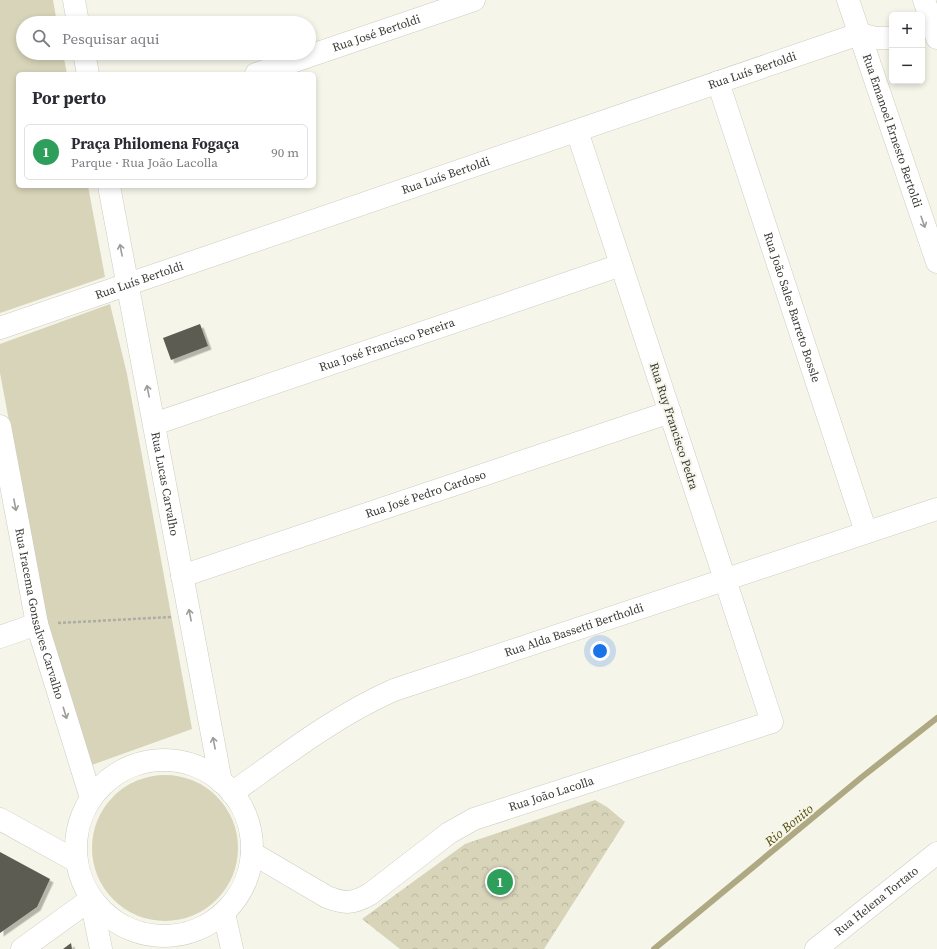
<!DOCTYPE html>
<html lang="pt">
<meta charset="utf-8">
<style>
body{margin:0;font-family:"Source Serif 4",serif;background:#f2f2f3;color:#2b2b33}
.controls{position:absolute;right:12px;top:12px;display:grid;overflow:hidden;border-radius:6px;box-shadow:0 2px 6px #0003}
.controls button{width:36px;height:36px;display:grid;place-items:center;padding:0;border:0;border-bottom:1px solid #e1e1e2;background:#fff;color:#2b2b33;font:20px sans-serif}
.you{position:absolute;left:600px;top:651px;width:14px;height:14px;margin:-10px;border:3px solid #fff;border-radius:50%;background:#1a73e8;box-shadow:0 0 0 6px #1a73e833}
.badge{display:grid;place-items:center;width:26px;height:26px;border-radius:50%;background:#1d6dd8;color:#fff;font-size:13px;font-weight:700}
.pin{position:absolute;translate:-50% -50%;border:2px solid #fff;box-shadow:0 1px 4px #0006}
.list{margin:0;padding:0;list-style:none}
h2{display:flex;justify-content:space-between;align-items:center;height:52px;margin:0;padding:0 16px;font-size:17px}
h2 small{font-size:13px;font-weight:400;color:#7c7c81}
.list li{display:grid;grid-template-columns:26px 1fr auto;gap:12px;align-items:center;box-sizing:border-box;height:56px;margin:0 8px 8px;padding:0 8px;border:1px solid #e1e1e2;border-radius:6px}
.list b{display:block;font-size:15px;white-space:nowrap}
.list p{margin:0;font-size:13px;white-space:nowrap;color:#7c7c81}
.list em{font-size:13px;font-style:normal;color:#7c7c81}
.icon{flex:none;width:22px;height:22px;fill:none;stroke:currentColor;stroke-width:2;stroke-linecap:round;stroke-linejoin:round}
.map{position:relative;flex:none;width:937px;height:949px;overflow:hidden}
.search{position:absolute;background:#fff;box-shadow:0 2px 6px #0003;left:16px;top:16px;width:300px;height:44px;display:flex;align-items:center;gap:10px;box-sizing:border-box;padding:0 14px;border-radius:22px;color:#7c7c81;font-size:15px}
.panel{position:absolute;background:#fff;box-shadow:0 2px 6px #0003;left:16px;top:72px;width:300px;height:116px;border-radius:6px}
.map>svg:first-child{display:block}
.green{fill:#d7d4b9}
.forest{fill:url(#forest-crowns)}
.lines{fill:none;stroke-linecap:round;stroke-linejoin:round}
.stream{stroke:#aea983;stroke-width:6}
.building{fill:#5d5c52;filter:url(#shadow)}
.minor-casing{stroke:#cdccc1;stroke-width:23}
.path{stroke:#adada4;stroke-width:2.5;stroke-dasharray:3 2;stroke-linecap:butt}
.minor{stroke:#fff;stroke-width:22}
.oneway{stroke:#9c9c9a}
.labels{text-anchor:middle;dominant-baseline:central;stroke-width:4;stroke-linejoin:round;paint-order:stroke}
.street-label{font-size:12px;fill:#3a3a36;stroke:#f6f5e9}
.water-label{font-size:13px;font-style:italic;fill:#564f0b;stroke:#f6f5e9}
</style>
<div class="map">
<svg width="937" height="949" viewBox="0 0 937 949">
<defs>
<pattern id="forest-crowns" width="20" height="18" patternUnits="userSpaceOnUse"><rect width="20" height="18" fill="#d7d4b9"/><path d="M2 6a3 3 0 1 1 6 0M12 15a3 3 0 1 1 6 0" fill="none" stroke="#b9b7a0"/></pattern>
<filter id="shadow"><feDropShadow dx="3.5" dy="3.5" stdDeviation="0" flood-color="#0004"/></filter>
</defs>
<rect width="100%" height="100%" fill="#f6f5e9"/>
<path class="green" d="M0,0H53L57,23H23V53H63L67,74H18V186H88L105,277L0,313Z
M110,304L127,374L192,729L89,766L48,628L0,373V344Z
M92 848a73 73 0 1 1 146 0a73 73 0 1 1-146 0Z"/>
<path class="forest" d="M595,800L607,807L625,822L544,949H400L362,919L465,844Z"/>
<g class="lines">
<path class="stream" d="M654,949L862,777L937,718"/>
</g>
<path class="building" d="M200,324L208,346L171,360L163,338Z
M0,852L50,879L37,907L0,933Z
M71,943L72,949H63Z"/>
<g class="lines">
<defs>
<g id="minor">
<path d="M74,0L78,23"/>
<path id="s1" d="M848,0L937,262"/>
<path d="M924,0L937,38"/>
<path d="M84,53L88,74"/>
<path id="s2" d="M256,74L474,0"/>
<path id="s3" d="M718,82L866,532"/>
<path id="s4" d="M109,186L221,782"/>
<path id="s5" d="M0,328L859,34L876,38H892"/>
<path id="s6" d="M154,424L621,265"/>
<path id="s7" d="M0,426L37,624L91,798"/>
<path id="s8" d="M182,576L670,412"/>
<path d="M0,637L37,624"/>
<circle cx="164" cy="848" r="88"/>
<path id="s9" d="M232,793C284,756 335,716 394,690L937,509"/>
<path d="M0,819L76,861"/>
<path id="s10" d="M252,853L327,897C345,904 353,904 370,894L449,833L474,819L772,722L577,131"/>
<path d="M224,913L232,949"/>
<path d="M22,949L91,899L101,949"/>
<path id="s11" d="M816,949L937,853"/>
</g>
</defs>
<use href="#minor" class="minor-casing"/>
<path class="path" d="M58,623L171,617"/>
<use href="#minor" class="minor"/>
</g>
<defs><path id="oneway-shaft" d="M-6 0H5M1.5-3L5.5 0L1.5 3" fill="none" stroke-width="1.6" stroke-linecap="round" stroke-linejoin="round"/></defs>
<g class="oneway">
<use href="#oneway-shaft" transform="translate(923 222) rotate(71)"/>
<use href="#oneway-shaft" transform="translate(121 250) rotate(-101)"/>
<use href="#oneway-shaft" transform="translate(148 391) rotate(-101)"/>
<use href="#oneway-shaft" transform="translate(15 505) rotate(79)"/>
<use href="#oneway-shaft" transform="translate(190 615) rotate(-101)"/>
<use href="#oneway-shaft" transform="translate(65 713) rotate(73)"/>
<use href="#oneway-shaft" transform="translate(214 743) rotate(-101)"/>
</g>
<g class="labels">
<g class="street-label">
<text stroke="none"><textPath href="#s2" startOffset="127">Rua José Bertoldi</textPath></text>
<text stroke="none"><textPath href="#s5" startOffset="795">Rua Luís Bertoldi</textPath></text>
<text stroke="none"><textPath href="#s1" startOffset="138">Rua Emanoel Ernesto Bertoldi</textPath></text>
<text stroke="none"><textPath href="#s5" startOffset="471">Rua Luís Bertoldi</textPath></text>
<text stroke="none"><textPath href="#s5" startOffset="147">Rua Luís Bertoldi</textPath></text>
<text stroke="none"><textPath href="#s3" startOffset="237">Rua João Sales Barreto Bossle</textPath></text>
<text stroke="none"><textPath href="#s6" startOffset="246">Rua José Francisco Pereira</textPath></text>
<text transform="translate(674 426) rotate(72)">Rua Ruy Francisco Pedra</text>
<text stroke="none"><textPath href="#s4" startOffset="303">Rua Lucas Carvalho</textPath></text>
<text stroke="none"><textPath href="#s8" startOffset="257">Rua José Pedro Cardoso</textPath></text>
<text stroke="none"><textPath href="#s7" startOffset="192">Rua Iracema Gonsalves Carvalho</textPath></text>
<text stroke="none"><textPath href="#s9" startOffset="382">Rua Alda Bassetti Bertholdi</textPath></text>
<text stroke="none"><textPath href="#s10" startOffset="342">Rua João Lacolla</textPath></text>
<text stroke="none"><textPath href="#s11" startOffset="77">Rua Helena Tortato</textPath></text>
</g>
<g class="water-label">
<text transform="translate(789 825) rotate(-39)">Rio Bonito</text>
</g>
</g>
</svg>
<div class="controls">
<button>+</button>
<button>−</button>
</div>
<div class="you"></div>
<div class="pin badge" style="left:500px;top:882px;background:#2e9e5b">1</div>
<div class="search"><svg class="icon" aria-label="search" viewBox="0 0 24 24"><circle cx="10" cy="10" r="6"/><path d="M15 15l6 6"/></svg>Pesquisar aqui</div>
<section class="panel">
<h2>Por perto<small></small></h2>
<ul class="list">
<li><span class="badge" style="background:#2e9e5b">1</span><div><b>Praça Philomena Fogaça</b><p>Parque · Rua João Lacolla</p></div><em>90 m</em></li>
</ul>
</section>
</div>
